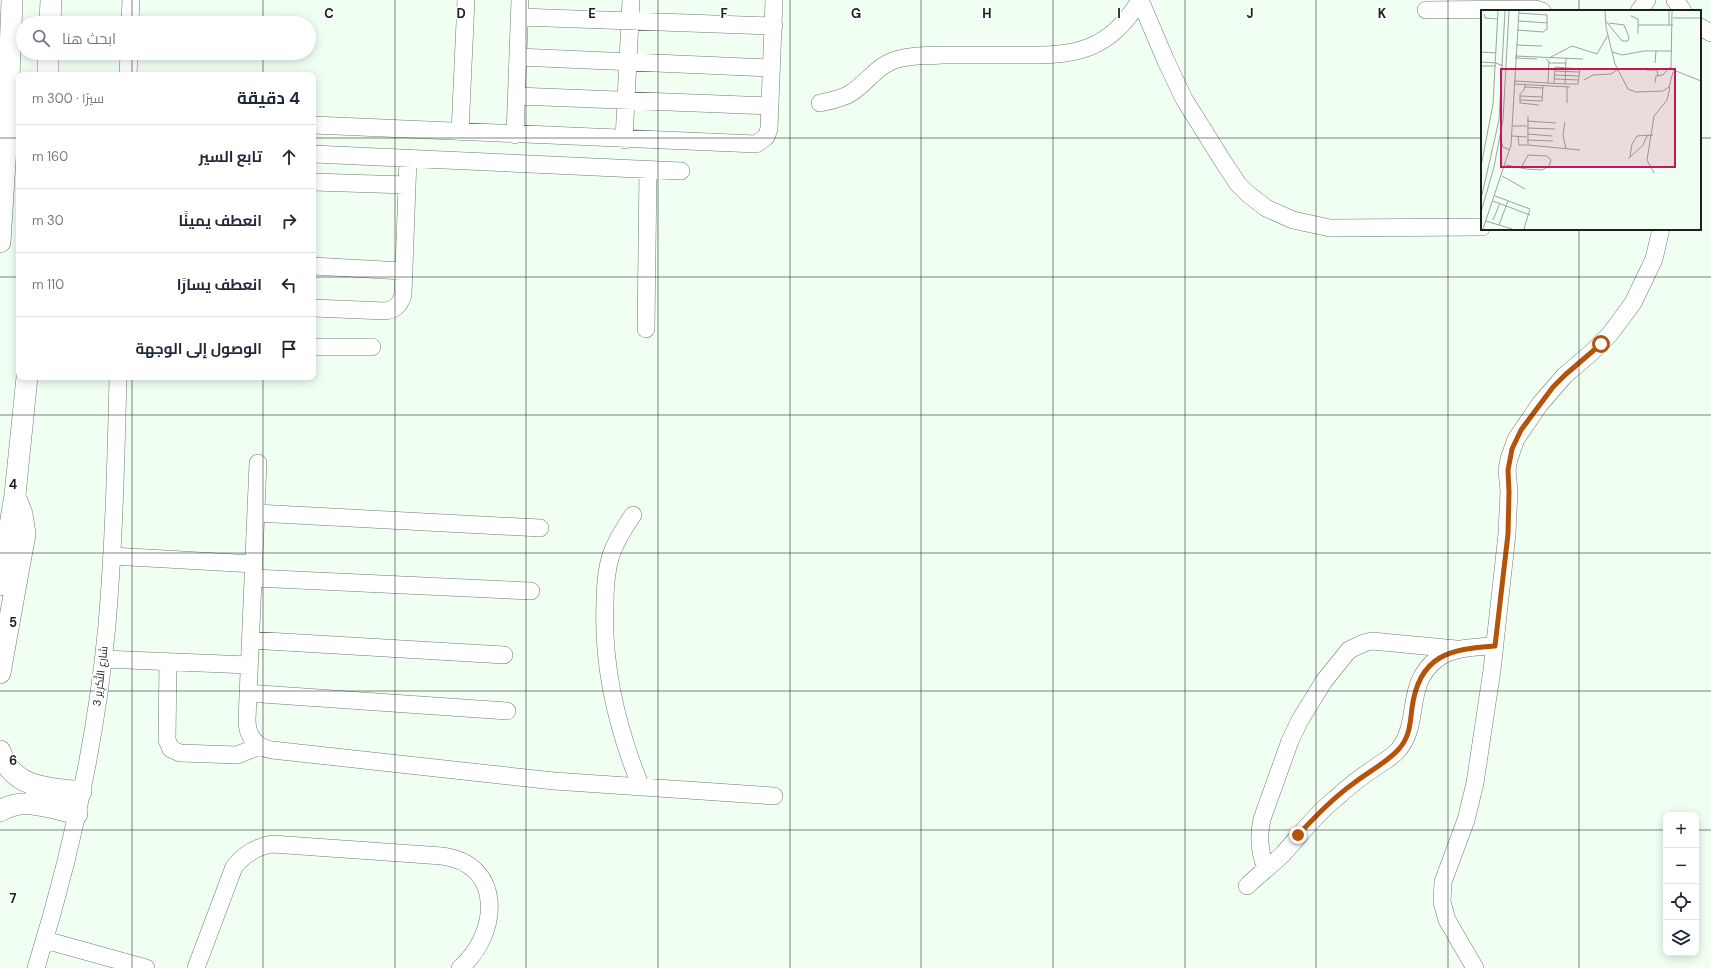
<!DOCTYPE html>
<html lang="ar">
<meta charset="utf-8">
<style>
body{margin:0;font-family:"DM Sans",Cairo,sans-serif;background:#f2f2f3;color:#1f2937;direction:rtl}
.controls{position:absolute;right:12px;bottom:12px;display:grid;overflow:hidden;border-radius:8px;box-shadow:0 2px 10px #0003}
.controls button{width:36px;height:36px;display:grid;place-items:center;padding:0;border:0;border-bottom:1px solid #e0e1e3;background:#fff;color:#1f2937;font:20px sans-serif}
.stop{position:absolute;width:12px;height:12px;margin:-9px;border:3px solid #b45309;border-radius:50%;background:#fff}
.stop.end{background:#b45309;border-color:#fff;box-shadow:0 1px 4px #0008}
.list{margin:0;padding:0;list-style:none}
h2{display:flex;justify-content:space-between;align-items:center;height:52px;margin:0;padding:0 16px;font-size:17px}
h2 small{font-size:13px;font-weight:400;color:#747a83}
.list li{display:grid;grid-template-columns:26px 1fr auto;gap:12px;align-items:center;box-sizing:border-box;height:64px;padding:0 16px;border-top:1px solid #e0e1e3}
.list b{display:block;font-size:15px;white-space:nowrap}
.list em{font-size:13px;font-style:normal;color:#747a83}
.icon{flex:none;width:22px;height:22px;fill:none;stroke:currentColor;stroke-width:2;stroke-linecap:round;stroke-linejoin:round}
.map{position:relative;flex:none;width:1711px;height:968px;overflow:hidden;direction:ltr}
.search{position:absolute;background:#fff;box-shadow:0 2px 10px #0003;left:16px;top:16px;width:300px;height:44px;display:flex;align-items:center;gap:10px;box-sizing:border-box;padding:0 14px;border-radius:22px;color:#747a83;font-size:15px}
.panel{position:absolute;background:#fff;box-shadow:0 2px 10px #0003;left:16px;top:72px;width:300px;height:308px;border-radius:8px;direction:rtl}
.map>svg:first-child{display:block}
.lines{fill:none;stroke-linecap:round;stroke-linejoin:round}
.minor-casing{stroke:#707c71;stroke-width:18}
.major-casing{stroke:#707c71;stroke-width:22}
.minor{stroke:#fff;stroke-width:17}
.major{stroke:#fff;stroke-width:21}
.route{stroke:#b45309;stroke-width:5}
.grid{fill:none;stroke:#1b201c;stroke-width:1;stroke-opacity:0.55}
.labels{text-anchor:middle;dominant-baseline:central;stroke-width:3;stroke-linejoin:round;paint-order:stroke}
.street-label{font-size:11px;fill:#1b201c;stroke:#fff}
.inset-road{fill:none;stroke:#9ba59c;stroke-width:1}
.view{fill:#c2185b;fill-opacity:0.15;stroke:#c2185b;stroke-width:2}
.inset-edge{fill:none;stroke:#1b201c;stroke-width:2}
.grid-label{font-size:13px;text-anchor:middle;font-weight:bold;fill:#1b201c;stroke:#fff;stroke-width:3;stroke-linejoin:round;paint-order:stroke}
</style>
<div class="map">
<svg width="1711" height="968" viewBox="0 0 1711 968">
<rect width="100%" height="100%" fill="#f1fef2"/>
<g class="lines">
<defs>
<path id="minor" d="M1140,0L1166,61L1184,99L1224,163L1238,184L1247,193L1266,208L1293,220L1330,228L1482,227
M1675,0L1683,11
M1426,10L1536,9L1542,11
M1639,11L1647,0
M520,17L774,26
M130,23L131,0
M1700,27L1711,33
M518,57L771,68
M128,75L129,53
M517,96L770,106
M820,103C830,101 842,99 851,93C871,80 877,63 903,58C916,55 929,56 942,55C968,55 993,55 1018,55C1074,56 1109,52 1140,0
M313,125L756,144L766,137L769,129L774,0
M460,132L466,0
M515,135L520,0
M624,140L631,0
M313,154L681,171
M313,182L407,185
M313,266L403,271
M313,308L385,311C395,310 400,305 403,295L408,159
M646,329L648,170
M313,347H372
M258,463L247,720C247,736 255,747 272,750L554,781L774,796
M256,513L540,528
M633,515C624,528 616,541 611,555C606,571 605,587 605,603C602,667 617,728 641,787
M112,556L254,564
M253,578L531,591
M250,640L504,655
M103,659L249,665
M168,662L167,740L171,749L180,753L237,755L260,746
M248,693L507,711
M1266,868C1259,852 1258,837 1262,819L1290,741L1300,720L1324,681L1349,650L1364,643L1372,641L1456,649
M1247,886C1258,875 1272,865 1283,854C1300,835 1315,815 1335,799C1347,788 1359,778 1373,769C1382,762 1392,758 1399,749C1421,722 1404,684 1437,659C1452,647 1476,647 1495,646
M45,940L146,968
M36,968C71,856 96,741 107,625C114,542 116,460 118,377
M196,968L234,867C244,854 256,847 272,844L442,856C505,864 499,935 460,968
M1475,968L1447,920L1442,902L1443,882L1466,820L1475,783L1492,670L1507,534L1509,491L1507,470L1509,459L1516,439L1540,404L1565,375L1591,353L1610,334L1633,303L1654,259L1661,229"/>
<path id="major" d="M50,23L51,0
M48,75V53
M0,242L7,131L12,0
M0,585L15,495L27,377
M0,673L25,534L22,514L17,501
M0,751C13,789 48,788 81,792
M0,811C24,796 52,808 77,814"/>
</defs>
<use href="#minor" class="minor-casing"/>
<use href="#major" class="major-casing"/>
<use href="#minor" class="minor"/>
<use href="#major" class="major"/>
</g>
<g class="lines">
<path class="route" d="M1298,835C1316,816 1333,798 1354,783C1368,772 1386,763 1398,750C1410,737 1410,724 1412,708C1419,655 1450,649 1495,646L1508,534L1509,492L1508,470L1512,449L1521,430L1553,387L1565,375L1601,344"/>
</g>
<path class="grid" d="M132,0V23M263,0V23M395,0V968M526,0V968M658,0V968M790,0V968M921,0V968M1053,0V968M1185,0V968M1316,0V968M1448,0V968M1579,0V11M132,53V75M263,53V75M0,138H19M313,138H1482M1700,138H1711M1579,229V968M0,277H19M313,277H1711M132,377V968M263,377V968M0,415H1711M0,553H1711M0,691H1711M0,830H1666M1696,830H1711"/>
<g class="labels">
<g class="street-label">
<text transform="translate(100 676) rotate(-83)">شارع التَّكرِير 3</text>
</g>
</g>
<g transform="translate(1481 10)">
<rect width="220" height="220" fill="#f1fef2"/>
<path class="inset-road" d="M124,1L125,17L134,54L147,79L155,82L182,81L188,77L192,62M188,1V15M191,1L190,59L220,71M3,4L4,8L17,9M150,6L157,9V24M192,8H220M124,10L141,31H147L148,27L143,15L128,13M38,11L67,13M157,15H192M36,20L62,22L66,19V5L38,3M35,35L61,36M0,42L15,43M131,42L141,45L163,41H191M34,46L102,49M34,48L56,49M68,48L91,36L116,44L127,25M65,49L68,51L67,73M0,52L15,53L22,56M68,53H85M174,53L175,41M0,56H15M165,60H176L177,66M73,61L98,62M73,65L98,66M73,69L98,70M103,70L112,65L130,64L136,60M33,71L84,74H97L99,59L74,57L73,73M174,73L175,66L182,65L189,57M33,74L89,77M84,74L85,48M44,75L43,80L39,84V93L58,95M44,77L62,78M39,86L61,87M39,90L61,91L62,76M86,93V77M47,106V135L99,140M46,111L75,113M84,112L82,125L85,139M32,116H46M46,118L74,119M46,124L71,126M31,126L46,127M37,126L38,135H47M46,130L72,131M20,131L22,137L29,140M149,147L151,134L156,126L168,125M147,149L162,135L166,126L172,125M25,155L45,159L61,160L68,156L70,150L66,146L47,145L40,158M0,156L12,94L17,1M173,163L166,150L173,106L186,90L189,77M21,166L44,179M14,186L49,199L43,219M0,189L18,110L24,1M12,191L49,205M0,202L13,157L22,110L28,1M12,210L19,193M5,211L31,219M18,215L27,191M2,219L30,135L38,1"/>
<path class="view" d="M20,59H194V157H20Z"/>
<rect width="220" height="220" class="inset-edge"/>
</g>
<g class="grid-label">
<text x="329" y="18">C</text>
<text x="461" y="18">D</text>
<text x="592" y="18">E</text>
<text x="724" y="18">F</text>
<text x="856" y="18">G</text>
<text x="987" y="18">H</text>
<text x="1119" y="18">I</text>
<text x="1250" y="18">J</text>
<text x="1382" y="18">K</text>
<text x="13" y="489">4</text>
<text x="13" y="627">5</text>
<text x="13" y="765">6</text>
<text x="13" y="903">7</text>
</g>
</svg>
<div class="controls">
<button>+</button>
<button>−</button>
<button><svg class="icon" aria-label="locate" viewBox="0 0 24 24"><circle cx="12" cy="12" r="6"/><path d="M12 2v4M12 18v4M2 12h4M18 12h4"/></svg></button>
<button><svg class="icon" aria-label="layers" viewBox="0 0 24 24"><path d="M12 4l9 5-9 5-9-5zM3 14l9 5 9-5"/></svg></button>
</div>
<div class="stop" style="left:1601px;top:344px"></div>
<div class="stop end" style="left:1298px;top:835px"></div>
<div class="search"><svg class="icon" aria-label="search" viewBox="0 0 24 24"><circle cx="10" cy="10" r="6"/><path d="M15 15l6 6"/></svg>ابحث هنا</div>
<section class="panel">
<h2>4 دقيقة<small>سيرًا · 300 m</small></h2>
<ul class="list">
<li><svg class="icon" aria-label="ahead" viewBox="0 0 24 24"><path d="M12 20V5M6 11l6-6 6 6"/></svg><div><b>تابع السير</b></div><em>160 m</em></li>
<li><svg class="icon" aria-label="right" viewBox="0 0 24 24"><path d="M7 20v-9h11M14 6l5 5-5 5"/></svg><div><b>انعطف يمينًا</b></div><em>30 m</em></li>
<li><svg class="icon" aria-label="left" viewBox="0 0 24 24"><path d="M17 20v-9H6M10 6l-5 5 5 5"/></svg><div><b>انعطف يسارًا</b></div><em>110 m</em></li>
<li><svg class="icon" aria-label="arrive" viewBox="0 0 24 24"><path d="M6 21V4h12l-3 4 3 4H6"/></svg><div><b>الوصول إلى الوجهة</b></div></li>
</ul>
</section>
</div>
